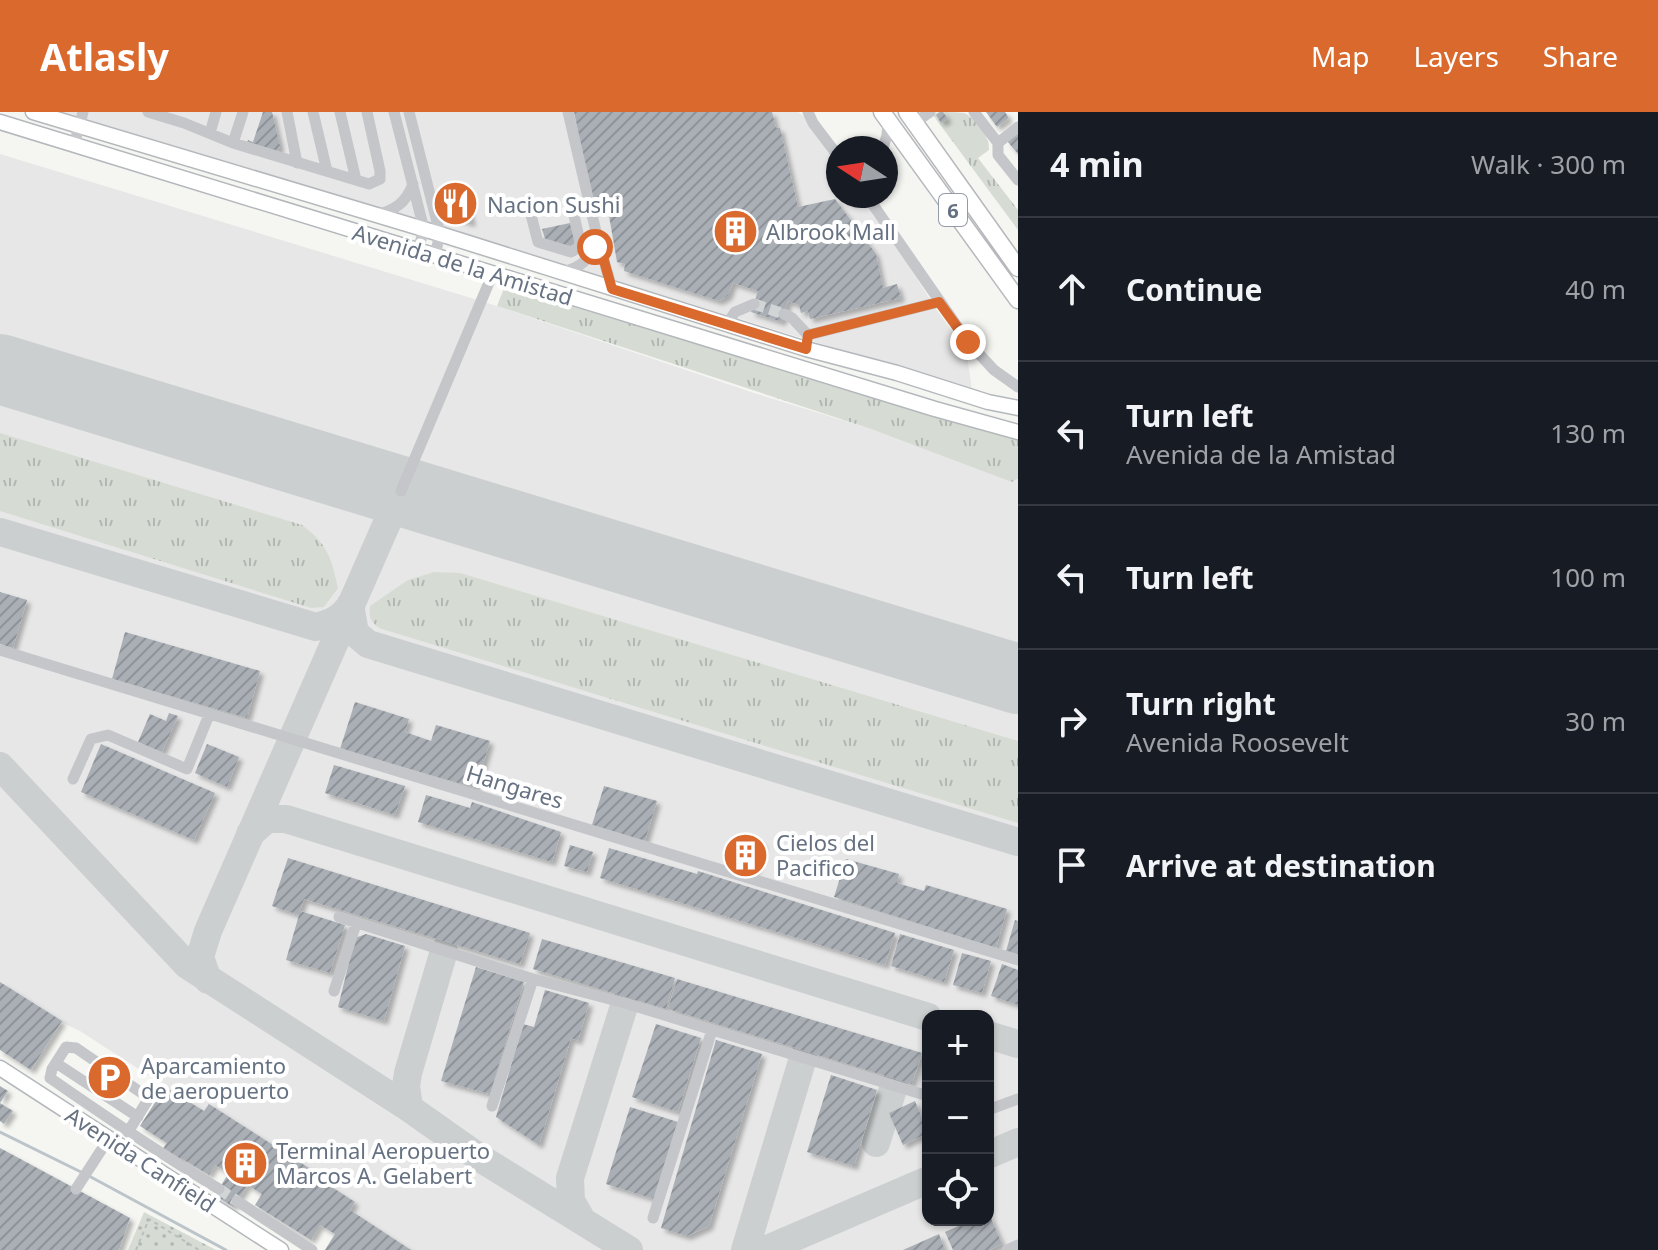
<!DOCTYPE html>
<meta charset="utf-8">
<style>
body{margin:0;font-family:"Noto Sans",sans-serif;background:#20242c;color:#f1f3f6}
.controls{position:absolute;right:24px;bottom:24px;display:grid;overflow:hidden;border-radius:16px;box-shadow:0 2px 6px #0004}
.controls button{width:72px;height:72px;display:grid;place-items:center;padding:0;border:0;border-bottom:2px solid #363941;background:#171b24;color:#f1f3f6;font:40px sans-serif}
.compass{position:absolute;left:826px;top:24px;width:72px;height:72px;border-radius:50%;background:#171b24;box-shadow:0 2px 6px #0004;rotate:282deg}
.stop{position:absolute;width:24px;height:24px;margin:-18px;border:6px solid #da692e;border-radius:50%;background:#fff}
.stop.end{background:#da692e;border-color:#fff;box-shadow:0 2px 8px #0008}
.list{margin:0;padding:0;list-style:none}
h2{display:flex;justify-content:space-between;align-items:center;height:104px;margin:0;padding:0 32px;font-size:34px}
h2 small{font-size:26px;font-weight:400;color:#9ea1a6}
.list li{display:grid;grid-template-columns:52px 1fr auto;gap:24px;align-items:center;box-sizing:border-box;height:144px;padding:0 32px;border-top:2px solid #363941}
.list b{display:block;font-size:30px;white-space:nowrap}
.list p{margin:0;font-size:26px;white-space:nowrap;color:#9ea1a6}
.list em{font-size:26px;font-style:normal;color:#9ea1a6}
.icon{flex:none;width:44px;height:44px;fill:none;stroke:currentColor;stroke-width:2;stroke-linecap:round;stroke-linejoin:round}
.map{position:relative;flex:none;width:1018px;height:1138px;overflow:hidden}
header{display:flex;align-items:center;gap:48px;box-sizing:border-box;height:112px;padding:0 40px;background:#da692e;color:#fff}
header strong{font-size:38px}
nav{display:flex;gap:44px;margin-inline-start:auto;font-size:28px}
main{display:flex}
aside{flex:1;background:#171b24}
.map>svg:first-child{display:block}
.built{fill:#e6e7e6;fill-rule:evenodd}
.grass{fill:url(#grass-tufts)}
.park{fill:url(#park-dots)}
.lines{fill:none;stroke-linecap:round;stroke-linejoin:round}
.stream{stroke:#bbc4c9;stroke-width:3}
.taxiway{stroke:#cccfd0;stroke-width:28}
.runway{stroke:#cccfd0;stroke-width:70}
.building{fill:url(#building-hatch);filter:url(#shadow)}
.minor-tunnel{stroke:#d1d5d6;stroke-width:11;stroke-dasharray:11 5.5;stroke-linecap:butt}
.major-casing{stroke:#b4b8bc;stroke-width:17}
.highway-casing{stroke:#b6b8bc;stroke-width:19}
.path{stroke:#bbbdbf;stroke-width:2;stroke-dasharray:4 4;stroke-linecap:butt}
.minor{stroke:#c4c6ca;stroke-width:11}
.major{stroke:#fff;stroke-width:14}
.highway{stroke:#fff;stroke-width:16}
.route{stroke:#da692e;stroke-width:10}
.labels{text-anchor:middle;dominant-baseline:central;stroke-width:8;stroke-linejoin:round;paint-order:stroke}
.shield{fill:#fff;stroke:#949ca8;stroke-width:2}
.shield-label{font-size:20px;font-weight:bold;fill:#667282}
.poi-label{font-size:22px;fill:#667282;stroke:#fff;text-anchor:start}
.street-label{font-size:22px;fill:#667282;stroke:#fff}
</style>
<header>
<strong>Atlasly</strong>
<nav><a>Map</a><a>Layers</a><a>Share</a></nav>
</header>
<main>
<div class="map">
<svg width="1018" height="1138" viewBox="0 0 1018 1138">
<defs>
<pattern id="grass-tufts" width="24" height="20" patternUnits="userSpaceOnUse" patternTransform="scale(2)"><rect width="24" height="20" fill="#d6dcd3"/><path d="M3 7l-1-3M5 7V3M7 7l1-3M15 17l-1-3M17 17v-4M19 17l1-3" fill="none" stroke="#b1b7b1"/></pattern>
<pattern id="park-dots" width="8" height="8" patternUnits="userSpaceOnUse" patternTransform="scale(2)"><rect width="8" height="8" fill="#d6dcd3"/><path d="M2 2h.1M6 6h.1" fill="none" stroke="#b1b7b1" stroke-width="1.8" stroke-linecap="round"/></pattern>
<pattern id="building-hatch" width="6" height="6" patternUnits="userSpaceOnUse" patternTransform="scale(2)"><rect width="6" height="6" fill="#aaafb6"/><path d="M-1 1l2-2M0 6l6-6M5 7l2-2" fill="none" stroke="#8e9399"/></pattern>
<filter id="shadow"><feDropShadow dx="4" dy="4" stdDeviation="2" flood-color="#0004"/></filter>
</defs>
<rect width="100%" height="100%" fill="#f5f6f2"/>
<path class="built" d="M33,0H798L813,11L838,44V84H865L938,200L966,237L972,278L626,172L612,177Z
M0,42L497,194L754,281L871,317L1012,369L1018,366V1138H325L335,1122L321,1113L311,1128L255,1093L261,1082L248,1073L233,1095L215,1083L228,1061L216,1053L209,1063L162,1038L166,1031L140,1014L165,974L80,919L61,910L0,938ZM928,904H988V1108H928Z"/>
<path class="grass" d="M938,0C945,0 957,0 964,1C976,6 990,25 989,38L978,46L1018,98V118L933,3Z
M505,174L934,304L1018,326V366L1012,370L871,317L497,194Z
M0,321L302,413C328,433 331,445 338,476L324,495L311,496L0,399Z
M434,460L460,461L1018,629V711L382,517C372,512 368,506 370,494L408,468Z"/>
<path class="park" d="M144,1100L216,1138H128Z"/>
<g class="lines">
<path class="stream" d="M0,1020L83,1061
M89,1064L226,1138"/>
<path class="taxiway" d="M0,420L316,515C332,511 340,507 350,494
M350,493L355,521L368,532L1018,730
M0,654L187,853L409,996L480,1046L629,1138
M250,722L267,707H286L928,905
M208,868L200,845L208,819L401,379
M988,923L1018,932
M409,996L406,974L408,961L444,839
M876,1031L894,974
M988,1043L1018,1030
M582,1108L571,1089L570,1066L625,891
M745,1138L803,946
M765,1138L928,1068"/>
<path class="runway" d="M0,257L1018,567"/>
</g>
<path class="building" d="M263,0H272L280,34L277,42L247,31L248,28L253,30Z
M574,0H772L776,16H780L798,95L835,87L876,142L883,176L897,172L901,186L810,207L808,199L801,201L799,193L788,189L782,210L751,200L758,179L733,171L728,184L719,189L624,159L625,152L617,150L606,86L592,89Z
M940,0H943L948,7L941,11L936,3Z
M986,0H1005L1009,6L997,15Z
M1018,20V42L1007,29Z
M464,75L472,111L448,104L443,80Z
M570,111L575,132L561,135L546,130L542,117Z
M0,480L27,488L13,536L0,532Z
M125,520L260,559L247,606L112,567Z
M355,590L409,607L405,620L431,629L436,613L490,629L476,676L340,637Z
M169,601L178,604L162,640L138,630L150,602L166,609Z
M101,632L215,681L194,728L81,680Z
M207,632L239,645L227,675L195,661Z
M334,653L405,674L395,703L325,681Z
M604,674L657,689L645,729L592,713Z
M426,683L470,696L472,690L561,720L552,750L418,710Z
M736,723L763,731L754,762L727,754Z
M570,733L593,740L587,760L564,754Z
M609,736L697,762L698,759L895,821L885,853L600,766Z
M288,746L530,821L520,852L304,787L300,799L345,813L330,861L286,848L299,803L272,794Z
M846,747L899,762L897,771L924,779L926,773L1007,797L996,836L834,785Z
M1015,808L1018,809V842L1006,839Z
M366,822L405,834L384,909L338,895L355,826Z
M900,822L954,838L944,870L891,854Z
M542,827L675,866L666,897L533,857Z
M962,841L991,849L982,881L953,873Z
M1002,852L1018,858V893L991,884Z
M476,855L524,870L490,982L441,969Z
M677,867L922,941L912,972L668,897Z
M0,870L62,909L31,958L0,938Z
M545,878L589,891L578,929L571,926L539,1033L496,1005L523,912L534,915Z
M656,912L701,926L678,1000L632,985Z
M716,928L762,942L709,1114L687,1124L661,1116Z
M831,963L877,978L854,1054L807,1040Z
M0,974L8,979L0,991L13,999L4,1012L0,1009Z
M165,975L204,999L209,992L312,1058L310,1061L355,1090L350,1098L411,1138H325L335,1122L320,1113L311,1128L255,1093L262,1082L248,1073L233,1095L215,1083L229,1061L215,1053L209,1063L181,1046L179,1049L162,1038L167,1031L140,1014Z
M915,989L928,1021L903,1033L889,1001Z
M630,995L678,1010L654,1087L606,1072Z
M0,1036L130,1106L119,1138H0Z
M988,1099L1002,1132L990,1138H953L945,1120L972,1108H988Z
M939,1122L945,1138H903Z"/>
<g class="lines">
<path class="minor-tunnel" d="M754,192L784,202
M219,1077L237,1089"/>
<defs>
<path id="major" d="M33,0L440,122L806,237L897,261L988,290L1018,296
M0,10L935,297L1018,320
M0,956L281,1138"/>
<path id="highway" d="M882,0L1018,188
M907,0L1018,156"/>
</defs>
<use href="#major" class="major-casing"/>
<use href="#highway" class="highway-casing"/>
<path class="path" d="M136,1138L149,1107L199,1138"/>
<path class="minor" d="M148,0L184,11L233,31L369,72L380,67V59L367,0
M287,0L297,51
M313,0L327,59
M340,0L356,68
M394,0L424,117L418,138
M409,0L440,122L435,143
M568,0L597,124L612,177
M808,0L813,11L838,44
M974,0L998,31L1018,15
M914,11L930,0
M210,21L216,0
M233,31L243,0
M998,31V43L1018,68
M74,33L83,0
M883,36L887,23L888,9
M867,84L968,230L994,258L1018,275
M530,99L538,130L571,140L578,136L580,130L571,90
M376,103C395,98 406,91 413,72
M562,160C582,156 593,145 597,125
M784,202L792,206L808,223L939,190
M727,212L735,200L754,192
M401,379L493,161
M0,538L1018,848
M73,667L91,627L108,623L187,657L209,603
M339,805L533,867L625,891L928,984
M334,879L356,812
M56,951L138,1005
M492,994L533,867
M988,998L1018,987
M128,1020L149,986L76,936L66,935L52,957L50,966C106,1005 161,1042 219,1077
M76,1077L109,1026
M237,1089L312,1138
M653,1106L712,918
M1007,1138L1018,1133"/>
<use href="#major" class="major"/>
<use href="#highway" class="highway"/>
</g>
<g class="lines">
<path class="route" d="M595,135L597,124L612,177L806,237L808,223L939,190L968,230"/>
</g>
<defs>
<symbol id="restaurant-disc" viewBox="-11 -11 22 22"><circle r="9.5" fill="#da692e" stroke="#fff"/><path d="M-5-6h1v4h1v-4h1v4h1v-4h1v5L-1.5 .5V6h-2V.5L-5-1ZM5-6V6H3V1.5H1.5Q1.5-4 5-6Z" fill="#fff"/></symbol>
<symbol id="building-disc" viewBox="-11 -11 22 22"><circle r="9.5" fill="#da692e" stroke="#fff"/><path d="M-4-6H4V6H1V3H-1V6H-4ZM-2.5-4.3h1.7v1.8h-1.7ZM.8-4.3h1.7v1.8H.8ZM-2.5-1h1.7V.8h-1.7ZM.8-1h1.7V.8H.8Z" fill="#fff"/></symbol>
<symbol id="parking-disc" viewBox="-11 -11 22 22"><circle r="9.5" fill="#da692e" stroke="#fff"/><path d="M-3.5-5.5H1a3.5 3.5 0 0 1 0 7H-1V5.5H-3.5ZM-1-3.4V-.6H.8a1.4 1.4 0 0 0 0-2.8Z" fill="#fff"/></symbol>
</defs>
<g fill-rule="evenodd">
<use href="#restaurant-disc" x="430" y="66" width="51" height="51"/>
<use href="#building-disc" x="710" y="94" width="51" height="51"/>
<use href="#building-disc" x="720" y="718" width="51" height="51"/>
<use href="#parking-disc" x="84" y="940" width="51" height="51"/>
<use href="#building-disc" x="220" y="1026" width="51" height="51"/>
</g>
<g class="labels">
<rect class="shield" x="939" y="82" width="28" height="32" rx="6"/>
<g class="shield-label">
<text x="953" y="98">6</text>
</g>
<g class="poi-label">
<text x="487" y="92">Nacion Sushi</text>
<text x="766" y="119">Albrook Mall</text>
<text x="776" y="730">Cielos del<tspan x="776" dy="25">Pacifico</tspan></text>
<text x="141" y="953">Aparcamiento<tspan x="141" dy="25">de aeropuerto</tspan></text>
<text x="276" y="1038">Terminal Aeropuerto<tspan x="276" dy="25">Marcos A. Gelabert</tspan></text>
</g>
<g class="street-label">
<text transform="translate(463 152) rotate(17)">Avenida de la Amistad</text>
<text transform="translate(515 674) rotate(17)">Hangares</text>
<text transform="translate(141 1047) rotate(33)">Avenida Canfield</text>
</g>
</g>
</svg>
<div class="controls">
<button>+</button>
<button>−</button>
<button><svg class="icon" aria-label="locate" viewBox="0 0 24 24"><circle cx="12" cy="12" r="6"/><path d="M12 2v4M12 18v4M2 12h4M18 12h4"/></svg></button>
</div>
<svg class="compass" viewBox="-18 -18 36 36"><path d="M0-13l5 13h-10z" fill="#e53935"/><path d="M0 13l5-13h-10z" fill="#9ea1a6"/></svg>
<div class="stop" style="left:595px;top:135px"></div>
<div class="stop end" style="left:968px;top:230px"></div>
</div>
<aside>
<h2>4 min<small>Walk · 300 m</small></h2>
<ul class="list">
<li><svg class="icon" aria-label="ahead" viewBox="0 0 24 24"><path d="M12 20V5M6 11l6-6 6 6"/></svg><div><b>Continue</b></div><em>40 m</em></li>
<li><svg class="icon" aria-label="left" viewBox="0 0 24 24"><path d="M17 20v-9H6M10 6l-5 5 5 5"/></svg><div><b>Turn left</b><p>Avenida de la Amistad</p></div><em>130 m</em></li>
<li><svg class="icon" aria-label="left" viewBox="0 0 24 24"><path d="M17 20v-9H6M10 6l-5 5 5 5"/></svg><div><b>Turn left</b></div><em>100 m</em></li>
<li><svg class="icon" aria-label="right" viewBox="0 0 24 24"><path d="M7 20v-9h11M14 6l5 5-5 5"/></svg><div><b>Turn right</b><p>Avenida Roosevelt</p></div><em>30 m</em></li>
<li><svg class="icon" aria-label="arrive" viewBox="0 0 24 24"><path d="M6 21V4h12l-3 4 3 4H6"/></svg><div><b>Arrive at destination</b></div></li>
</ul>
</aside>
</main>
